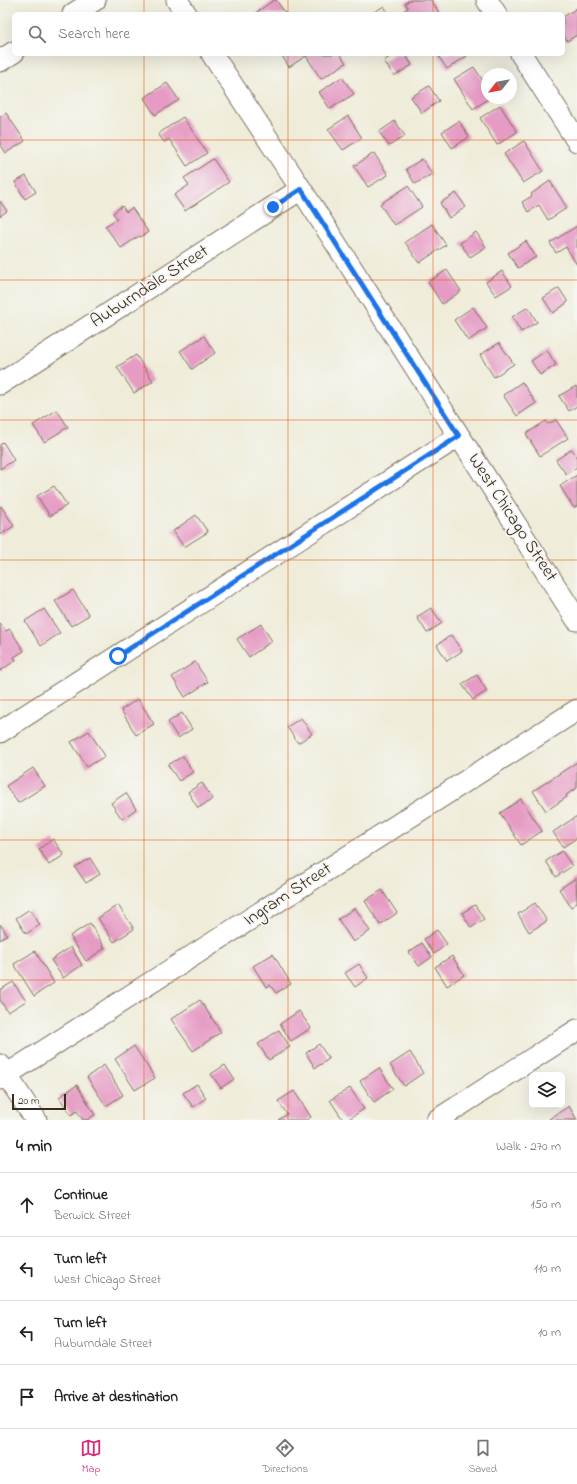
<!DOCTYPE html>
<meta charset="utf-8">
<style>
body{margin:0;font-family:"Indie Flower",sans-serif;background:#f6f6f6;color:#222}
.controls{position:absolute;right:12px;bottom:12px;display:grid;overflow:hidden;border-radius:6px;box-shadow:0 4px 16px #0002}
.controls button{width:36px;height:36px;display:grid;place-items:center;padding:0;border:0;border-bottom:1px solid #e0e0e0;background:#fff;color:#222;font:20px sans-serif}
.compass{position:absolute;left:481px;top:68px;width:36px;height:36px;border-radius:50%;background:#fff;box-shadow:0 4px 16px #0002;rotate:239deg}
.scale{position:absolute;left:12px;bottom:10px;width:54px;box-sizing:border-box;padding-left:4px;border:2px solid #3b2a1e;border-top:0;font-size:11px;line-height:14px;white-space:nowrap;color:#3b2a1e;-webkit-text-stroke:3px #f6f6f2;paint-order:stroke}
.stop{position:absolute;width:12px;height:12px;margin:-9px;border:3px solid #1a73e8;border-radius:50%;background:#fff}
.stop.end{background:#1a73e8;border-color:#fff;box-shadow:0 1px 4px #0008}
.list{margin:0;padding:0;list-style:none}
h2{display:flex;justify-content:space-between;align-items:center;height:52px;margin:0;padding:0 16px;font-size:17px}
h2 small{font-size:13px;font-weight:400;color:#767676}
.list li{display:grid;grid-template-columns:26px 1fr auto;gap:12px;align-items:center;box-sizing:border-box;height:64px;padding:0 16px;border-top:1px solid #e0e0e0}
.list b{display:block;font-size:15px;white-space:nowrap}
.list p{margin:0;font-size:13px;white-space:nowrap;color:#767676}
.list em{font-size:13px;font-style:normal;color:#767676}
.icon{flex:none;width:22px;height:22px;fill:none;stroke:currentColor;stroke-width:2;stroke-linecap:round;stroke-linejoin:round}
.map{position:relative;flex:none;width:577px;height:1120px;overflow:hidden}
.search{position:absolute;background:#fff;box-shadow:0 4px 16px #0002;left:12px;right:12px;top:12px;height:44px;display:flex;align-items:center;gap:10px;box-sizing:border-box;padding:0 14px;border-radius:6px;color:#767676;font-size:15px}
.sheet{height:308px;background:#fff}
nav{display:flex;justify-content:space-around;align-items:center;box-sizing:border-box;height:56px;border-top:1px solid #e0e0e0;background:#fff;font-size:11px;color:#767676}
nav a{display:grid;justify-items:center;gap:2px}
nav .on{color:#db2777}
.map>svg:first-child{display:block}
.building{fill:#e69bc4}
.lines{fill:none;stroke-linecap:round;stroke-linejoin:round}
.street-casing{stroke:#7a6e5f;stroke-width:23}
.street{stroke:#fff;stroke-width:21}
.route{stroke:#1a73e8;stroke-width:5}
.grid{fill:none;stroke:#e8590c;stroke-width:1;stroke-opacity:0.55}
.labels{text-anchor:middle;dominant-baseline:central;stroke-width:3.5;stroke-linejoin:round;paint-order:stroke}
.street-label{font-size:18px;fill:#3b2a1e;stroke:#f6f6f2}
</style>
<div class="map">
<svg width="577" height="1120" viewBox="0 0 577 1120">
<rect width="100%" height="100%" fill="#f6f6f2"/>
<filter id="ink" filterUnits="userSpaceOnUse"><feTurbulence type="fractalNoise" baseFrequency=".025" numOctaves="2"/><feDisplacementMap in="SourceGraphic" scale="8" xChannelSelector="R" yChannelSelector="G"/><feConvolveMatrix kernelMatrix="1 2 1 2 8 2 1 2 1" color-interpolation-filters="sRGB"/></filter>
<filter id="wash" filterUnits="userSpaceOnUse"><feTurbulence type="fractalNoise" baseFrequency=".012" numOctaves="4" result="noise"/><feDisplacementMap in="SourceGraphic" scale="16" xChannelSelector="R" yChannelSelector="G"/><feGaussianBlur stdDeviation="0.9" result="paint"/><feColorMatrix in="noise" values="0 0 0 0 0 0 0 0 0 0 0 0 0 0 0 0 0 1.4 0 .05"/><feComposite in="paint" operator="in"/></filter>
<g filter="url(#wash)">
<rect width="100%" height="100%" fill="#efecd9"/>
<g id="blocks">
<path class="building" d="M274,0H276L286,14H258L257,12Z
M410,0H431L440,14H399L408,8L405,3Z
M384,6L389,14H371Z
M577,8V35L567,41L563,34V17Z
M281,54H340L346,63L321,79L306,56L289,67Z
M394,54H405L412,65L394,76L384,61Z
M437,54H466L467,56L447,69Z
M474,67L487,87V98H490L473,109L454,79Z
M342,77L354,94L330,109L319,92Z
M167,83L179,100L155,115L144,98Z
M429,86L439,101L422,113L411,97Z
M500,105L517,132L497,145L480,118Z
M6,113L25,141L6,153L0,144V117Z
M348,116L362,138L343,150L328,129Z
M183,117L207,153L187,166L169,139L164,142L158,134Z
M395,121L405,136L389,146L379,132Z
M459,121L469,137L452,148L442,132Z
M524,141L543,171L523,183L504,154Z
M374,153L388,175L368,187L354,166Z
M213,159L229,182L185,211L174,195L189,185L184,178Z
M422,159L432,174L415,184L406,169Z
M26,176L36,192L25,199L15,182Z
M550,181L567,208L548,220L539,205L528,212L522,202L532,196L531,194Z
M408,186L422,207L394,225L380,204Z
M456,193L466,207L449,218L440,203Z
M0,201L7,211L0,216Z
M122,206L126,212L132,208L148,232L141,237L139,236L121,248L105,226L117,219L113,213Z
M432,224L446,245L419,263L405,242Z
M577,226V265L566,247L556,253L550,243Z
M476,232L486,247L470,257L460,243Z
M526,241L536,257L518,268L508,253Z
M447,270L461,291L442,304L428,282Z
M502,271L512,286L496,296L486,282Z
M559,288L568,302L553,313L543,298Z
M473,307L487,328L468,341L454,320Z
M528,307L537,322L521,332L512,317Z
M204,336L215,353L192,369L180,351Z
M499,343L514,364L494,377L480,355Z
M547,350L556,365L540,375L531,361Z
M136,355L153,381L134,393L117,367Z
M522,382L536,403L517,416L503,395Z
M576,386L577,388V406L569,411L559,396Z
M57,410L68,427L44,442L33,425Z
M556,420L568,438L540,456L526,434L546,421L548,424Z
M3,442L14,460L0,469V445Z
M572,449L577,457V467L566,474L556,460Z
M577,475V506L574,508L560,486Z
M54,486L67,505L50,516L37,496Z
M1,506L14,526L0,535V507Z
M196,515L208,532L184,547L173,531Z
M73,590L89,615L71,626L55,601Z
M431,608L442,623L427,633L417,617Z
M44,609L60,633L41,646L25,621Z
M0,623L6,631L10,629L24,651L14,657L16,660L0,671Z
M261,624L272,641L249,657L237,639Z
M451,635L462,651L447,661L437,645Z
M195,662L208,682L185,697L172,677Z
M477,675L487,691L473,700L462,684Z
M138,699L154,724L136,735L121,710Z
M182,713L192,729L178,738L168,722Z
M301,718L312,734L298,743L287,727Z
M89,731L105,756L87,767L71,742Z
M183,756L193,772L179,781L168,765Z
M577,762V788L566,795L567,797L546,811L533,791Z
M33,768L45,786L18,803L6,786Z
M202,783L213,799L198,808L188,792Z
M126,793L136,809L122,819L111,803Z
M521,799L542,831L521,845L500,813Z
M577,816V838L563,847L553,832Z
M53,839L64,855L49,865L39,849Z
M562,851L572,866L556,877L546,861Z
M90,858L100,874L86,883L75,867Z
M576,878L577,903L571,907L559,889Z
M382,890L397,913L380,925L365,901Z
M535,903L547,921L529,932L518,914Z
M118,905L134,929L114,942L98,918Z
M475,905L484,919L471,928L462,913Z
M355,908L370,931L353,942L338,919Z
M30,909L40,925L26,934L16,918Z
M90,923L105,948L86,961L70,936Z
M0,924L7,935L0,940Z
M437,930L447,944L434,954L424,939Z
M422,943L432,957L419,966L409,952Z
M71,947L82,965L63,978L51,960Z
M35,951L54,983L34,996L14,964Z
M273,954L291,984L276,993L270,985L266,987L253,966Z
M452,956L464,975L447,986L435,967Z
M359,964L368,978L355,987L345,973Z
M13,982L26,1001L8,1012L0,1000V990Z
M200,1000L221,1032L193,1051L171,1019Z
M299,1011L311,1028L291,1041L280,1024Z
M279,1030L290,1047L269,1060L258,1044Z
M319,1044L329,1059L315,1068L306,1053Z
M134,1046L155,1078L135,1090L115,1059Z
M410,1052L423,1073L404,1086L390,1065Z
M104,1065L123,1095L106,1106L87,1077Z
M225,1065L234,1079L221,1088L211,1074Z
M379,1068L393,1089L374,1102L360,1081Z
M197,1084L206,1098L193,1107L183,1093Z
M77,1085L95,1115L87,1120H83L77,1111L71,1115L59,1097Z
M350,1088L364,1109L347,1120H343L330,1100Z
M294,1091L311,1117L307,1120H278L287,1114L278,1101Z
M569,1106L577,1120H550L549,1119Z"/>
</g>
</g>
<g filter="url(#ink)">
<use href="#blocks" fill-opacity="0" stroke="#7a6e5f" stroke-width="1"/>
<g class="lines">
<defs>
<path id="street" d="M177,0L186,14
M487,0L496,14
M73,14L95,0
M212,54L301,189L577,620
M521,54L577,141
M0,61L14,52
M0,384L301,189
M0,732L459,436
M0,1065L36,1120
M0,1079L577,710
M437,1120L577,1030"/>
</defs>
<use href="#street" class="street-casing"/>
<use href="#street" class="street"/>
</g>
</g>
<g class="lines" filter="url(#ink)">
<path class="route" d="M118,656L459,436L301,189L273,207"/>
</g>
<path class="grid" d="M144,0V14M288,0V14M433,0V14M144,54V1120M288,54V1120M433,54V1120M0,140H577M0,280H577M0,420H577M0,560H577M0,700H577M0,840H577M0,980H577"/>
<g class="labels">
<g class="street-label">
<text transform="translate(150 287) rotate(-33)">Auburndale Street</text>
<text transform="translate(512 518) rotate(57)">West Chicago Street</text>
<text transform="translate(288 895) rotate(-33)">Ingram Street</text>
</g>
</g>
</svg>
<div class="controls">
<button><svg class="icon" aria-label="layers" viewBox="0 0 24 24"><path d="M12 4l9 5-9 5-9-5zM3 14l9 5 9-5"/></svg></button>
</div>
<svg class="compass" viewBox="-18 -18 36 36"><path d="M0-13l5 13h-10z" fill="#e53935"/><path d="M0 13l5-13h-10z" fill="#767676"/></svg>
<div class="scale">20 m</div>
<div class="stop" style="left:118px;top:656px"></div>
<div class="stop end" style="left:273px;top:207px"></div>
<div class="search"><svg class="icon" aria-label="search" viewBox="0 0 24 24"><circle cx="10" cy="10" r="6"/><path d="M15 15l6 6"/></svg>Search here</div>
</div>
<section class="sheet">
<h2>4 min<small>Walk · 270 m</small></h2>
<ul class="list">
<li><svg class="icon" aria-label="ahead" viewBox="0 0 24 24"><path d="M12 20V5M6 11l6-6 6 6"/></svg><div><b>Continue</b><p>Berwick Street</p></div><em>150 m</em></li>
<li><svg class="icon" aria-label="left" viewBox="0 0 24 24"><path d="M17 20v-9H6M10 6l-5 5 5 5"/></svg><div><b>Turn left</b><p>West Chicago Street</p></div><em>110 m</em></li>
<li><svg class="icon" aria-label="left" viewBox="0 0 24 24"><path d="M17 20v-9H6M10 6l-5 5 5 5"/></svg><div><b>Turn left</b><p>Auburndale Street</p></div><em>10 m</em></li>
<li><svg class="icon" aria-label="arrive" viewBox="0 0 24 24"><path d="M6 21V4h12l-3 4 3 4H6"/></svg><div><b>Arrive at destination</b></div></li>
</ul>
</section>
<nav>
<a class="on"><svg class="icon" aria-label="map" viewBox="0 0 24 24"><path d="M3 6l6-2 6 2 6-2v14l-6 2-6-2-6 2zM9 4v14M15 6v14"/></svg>Map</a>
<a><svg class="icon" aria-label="directions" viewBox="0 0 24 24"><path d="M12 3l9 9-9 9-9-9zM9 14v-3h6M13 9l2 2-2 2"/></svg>Directions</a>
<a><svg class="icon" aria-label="saved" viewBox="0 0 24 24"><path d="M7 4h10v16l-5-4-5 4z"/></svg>Saved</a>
</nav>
